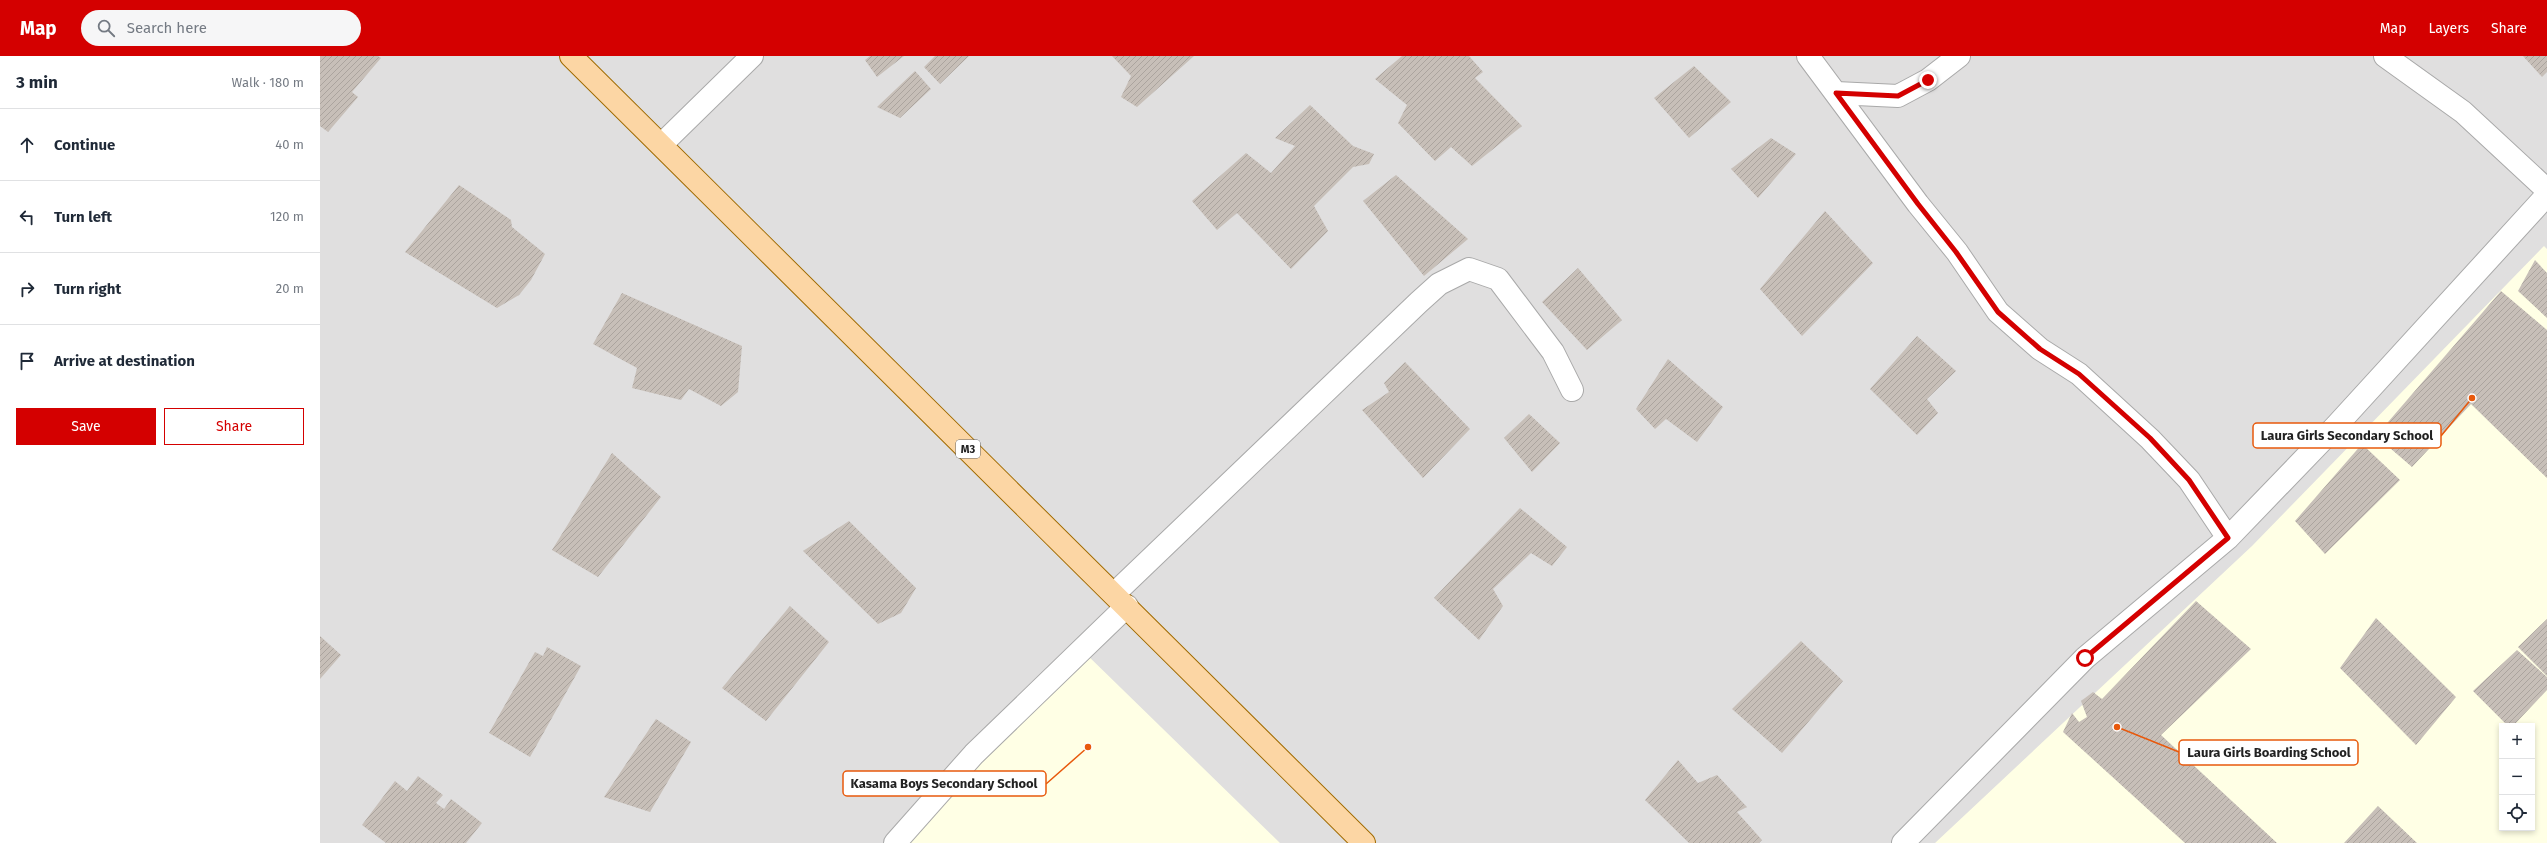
<!DOCTYPE html>
<meta charset="utf-8">
<style>
body{margin:0;font-family:"Fira Sans",sans-serif;background:#f6f6f7;color:#1f2937}
.controls{position:absolute;right:12px;bottom:12px;display:grid;overflow:hidden;border-radius:0px;box-shadow:0 2px 6px #0003}
.controls button{width:36px;height:36px;display:grid;place-items:center;padding:0;border:0;border-bottom:1px solid #e0e1e3;background:#fff;color:#1f2937;font:20px sans-serif}
.stop{position:absolute;width:12px;height:12px;margin:-9px;border:3px solid #d40000;border-radius:50%;background:#fff}
.stop.end{background:#d40000;border-color:#fff;box-shadow:0 1px 4px #0008}
.list{margin:0;padding:0;list-style:none}
h2{display:flex;justify-content:space-between;align-items:center;height:52px;margin:0;padding:0 16px;font-size:17px}
h2 small{font-size:13px;font-weight:400;color:#747a83}
.list li{display:grid;grid-template-columns:26px 1fr auto;gap:12px;align-items:center;box-sizing:border-box;height:72px;padding:0 16px;border-top:1px solid #e0e1e3}
.list b{display:block;font-size:15px;white-space:nowrap}
.list em{font-size:13px;font-style:normal;color:#747a83}
.actions{display:flex;gap:8px;padding:12px 16px}
.actions a{flex:1;padding:9px 0;border:1px solid #d40000;border-radius:0px;text-align:center;font-size:14px;color:#d40000}
.actions .main{background:#d40000;color:#fff}
.icon{flex:none;width:22px;height:22px;fill:none;stroke:currentColor;stroke-width:2;stroke-linecap:round;stroke-linejoin:round}
.map{position:relative;flex:none;width:2227px;height:787px;overflow:hidden}
header{display:flex;align-items:center;gap:24px;box-sizing:border-box;height:56px;padding:0 20px;background:#d40000;color:#fff}
header strong{font-size:19px}
nav{display:flex;gap:22px;margin-inline-start:auto;font-size:14px}
.search{width:280px;height:36px;background:#f6f6f7;display:flex;align-items:center;gap:10px;box-sizing:border-box;padding:0 14px;border-radius:22px;color:#747a83;font-size:15px}
main{display:flex}
aside{flex:1;background:#fff}
.map>svg:first-child{display:block}
.residential{fill:#e0dfdf;fill-rule:evenodd}
.education{fill:#ffffe5;fill-rule:evenodd}
.building{fill:url(#building-hatch)}
.lines{fill:none;stroke-linecap:round;stroke-linejoin:round}
.minor-casing{stroke:#a9a9a9;stroke-width:24}
.major-casing{stroke:#a06b00;stroke-width:24}
.minor{stroke:#fff;stroke-width:22}
.major{stroke:#fcd6a4;stroke-width:22}
.route{stroke:#d40000;stroke-width:5}
.labels{text-anchor:middle;dominant-baseline:central;stroke-width:3;stroke-linejoin:round;paint-order:stroke}
.shield{fill:#fff;stroke:#646464;stroke-width:1}
.shield-label{font-size:11px;font-weight:bold;fill:#222}
.leader{fill:none;stroke:#e8590c;stroke-width:1.5}
.callout-dot{fill:#e8590c;stroke:#fff;stroke-width:1.5}
.callout{fill:#fff;stroke:#e8590c;stroke-width:1.5}
.callout-label{font-size:13px;text-anchor:middle;font-weight:bold;fill:#222}
</style>
<header>
<strong>Map</strong>
<div class="search"><svg class="icon" aria-label="search" viewBox="0 0 24 24"><circle cx="10" cy="10" r="6"/><path d="M15 15l6 6"/></svg>Search here</div>
<nav><a>Map</a><a>Layers</a><a>Share</a></nav>
</header>
<main>
<aside>
<h2>3 min<small>Walk · 180 m</small></h2>
<ul class="list">
<li><svg class="icon" aria-label="ahead" viewBox="0 0 24 24"><path d="M12 20V5M6 11l6-6 6 6"/></svg><div><b>Continue</b></div><em>40 m</em></li>
<li><svg class="icon" aria-label="left" viewBox="0 0 24 24"><path d="M17 20v-9H6M10 6l-5 5 5 5"/></svg><div><b>Turn left</b></div><em>120 m</em></li>
<li><svg class="icon" aria-label="right" viewBox="0 0 24 24"><path d="M7 20v-9h11M14 6l5 5-5 5"/></svg><div><b>Turn right</b></div><em>20 m</em></li>
<li><svg class="icon" aria-label="arrive" viewBox="0 0 24 24"><path d="M6 21V4h12l-3 4 3 4H6"/></svg><div><b>Arrive at destination</b></div></li>
</ul>
<div class="actions"><a class="main">Save</a><a>Share</a></div>
</aside>
<div class="map">
<svg width="2227" height="787" viewBox="0 0 2227 787">
<defs>
<pattern id="building-hatch" width="6" height="6" patternUnits="userSpaceOnUse"><rect width="6" height="6" fill="#c7bfb8"/><path d="M-1 1l2-2M0 6l6-6M5 7l2-2" fill="none" stroke="#aba49e"/></pattern>
</defs>
<rect width="100%" height="100%" fill="#f2efe9"/>
<path class="residential" d="M0,0H2227V787H0ZM2182,670H2212V772H2182Z"/>
<path class="education" d="M2224,190L2227,193V787H1615L1932,490ZM2182,670H2212V772H2182Z
M762,594L960,787H587Z"/>
<path class="building" d="M0,0H58L61,2L32,36L38,41L8,76L0,70Z
M550,0H584L557,21L545,4Z
M615,0H649L620,28L604,11Z
M792,0H874L817,51L801,41L811,20Z
M1082,0H1149L1163,16L1155,22L1202,70L1152,110L1131,91L1115,105L1078,67L1087,49L1055,23Z
M2203,0H2227V16L2222,21Z
M1374,10L1411,46L1369,82L1334,42Z
M595,15L611,33L580,62L557,51Z
M990,49L1033,90L1054,98L1049,108L1033,111L994,150L1008,175L971,213L917,157L897,174L872,145L926,97L951,117L975,90L955,82Z
M1451,82L1476,98L1438,142L1411,113Z
M1076,119L1148,183L1104,220L1043,145Z
M139,129L191,164L192,171L225,198L211,224L199,239L177,252L85,196Z
M1505,155L1553,207L1482,280L1440,233Z
M2215,204L2227,217V262L2198,235Z
M1258,212L1302,264L1267,294L1222,246Z
M2181,235L2227,274V422L2151,348L2092,411L2056,380Z
M302,237L422,290L418,336L401,350L369,333L361,344L312,332L317,312L273,288Z
M1597,280L1636,315L1607,343L1618,357L1597,379L1550,333Z
M1348,303L1403,351L1377,386L1346,363L1335,373L1316,353Z
M1085,306L1150,373L1103,422L1042,354L1069,336L1064,327Z
M1209,358L1240,387L1212,416L1184,382Z
M2042,388L2080,424L2005,498L1975,465Z
M292,397L341,441L278,521L232,494Z
M1200,452L1247,491L1232,510L1211,497L1173,533L1183,550L1159,584L1114,542Z
M529,465L596,532L581,557L558,568L483,495Z
M1876,545L1931,593L1841,679L1957,787H1865L1743,676L1752,657L1759,666L1767,661L1761,645L1773,636L1782,643Z
M470,550L509,586L446,665L402,632Z
M2056,562L2136,641L2096,689L2020,612Z
M2227,563V620L2198,591Z
M0,580L21,599L0,623Z
M1481,585L1523,625L1462,697L1412,653Z
M227,591L261,610L210,701L169,677L215,596L223,600Z
M2197,594L2227,621V634L2193,670H2188L2153,635Z
M336,663L371,686L330,756L284,741Z
M1358,704L1378,727L1397,719L1427,751L1417,756L1442,784L1439,787H1369L1325,744Z
M98,720L123,739L116,747L124,753L131,743L162,767L146,787H66L42,769L75,725L87,735Z
M2058,750L2097,787H2024Z"/>
<g class="lines">
<defs>
<path id="minor" d="M1488,0L1598,148L1637,196L1678,256L1720,293L1759,318L1830,383L1869,424L1908,482
M2065,0L2143,56L2227,134
M1516,37L1578,40L1608,24L1639,0
M342,88L432,0
M794,538L1099,246L1119,228L1149,213L1178,223L1233,296L1252,334
M575,787L654,698L807,550
M1583,787L1765,602L1908,482L2016,370L2227,139"/>
<path id="major" d="M251,0L1044,787"/>
</defs>
<use href="#minor" class="minor-casing"/>
<use href="#major" class="major-casing"/>
<use href="#minor" class="minor"/>
<use href="#major" class="major"/>
</g>
<g class="lines">
<path class="route" d="M1608,24L1578,40L1516,37L1598,148L1636,196L1678,256L1720,293L1759,318L1830,382L1869,424L1908,482L1765,602"/>
</g>
<g class="labels">
<rect class="shield" x="636" y="384" width="24" height="18" rx="3"/>
<g class="shield-label">
<text x="648" y="393">M3</text>
</g>
</g>
<path class="leader" d="M2152 342L2121 380M1797 671L1859 696M768 691L726 728"/>
<g class="callout-dot">
<circle cx="2152" cy="342" r="4"/>
<circle cx="1797" cy="671" r="4"/>
<circle cx="768" cy="691" r="4"/>
</g>
<g class="callout">
<rect x="1933" y="367" width="188" height="25" rx="4"/>
<rect x="1859" y="684" width="179" height="25" rx="4"/>
<rect x="523" y="715" width="203" height="25" rx="4"/>
</g>
<g class="callout-label">
<text x="2027" y="384">Laura Girls Secondary School</text>
<text x="1949" y="701">Laura Girls Boarding School</text>
<text x="624" y="732">Kasama Boys Secondary School</text>
</g>
</svg>
<div class="controls">
<button>+</button>
<button>−</button>
<button><svg class="icon" aria-label="locate" viewBox="0 0 24 24"><circle cx="12" cy="12" r="6"/><path d="M12 2v4M12 18v4M2 12h4M18 12h4"/></svg></button>
</div>
<div class="stop" style="left:1765px;top:602px"></div>
<div class="stop end" style="left:1608px;top:24px"></div>
</div>
</main>
